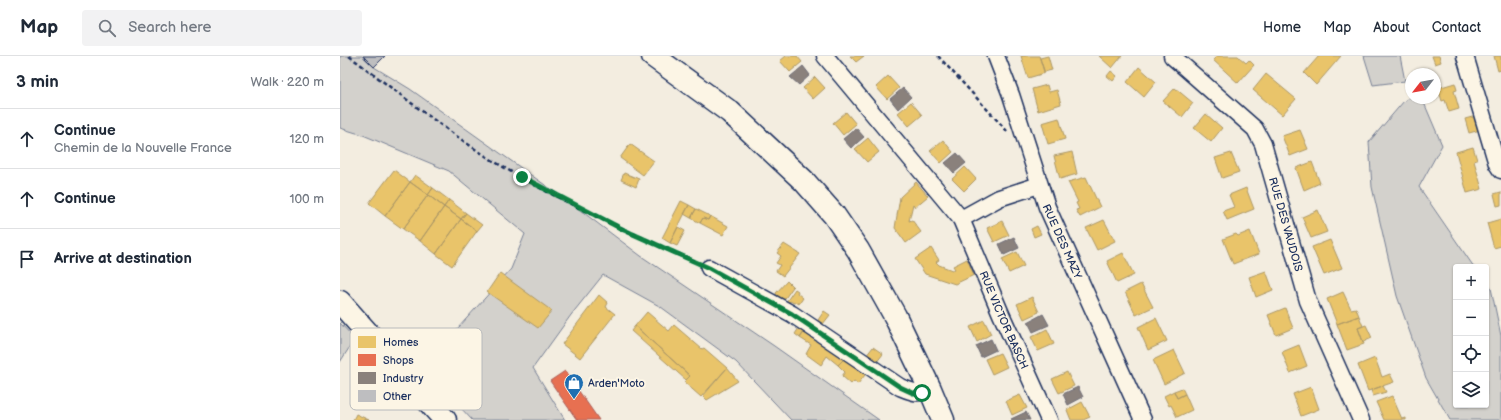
<!DOCTYPE html>
<meta charset="utf-8">
<style>
body{margin:0;font-family:"Balsamiq Sans",sans-serif;background:#f2f2f3;color:#1f2937}
.controls{position:absolute;right:12px;bottom:12px;display:grid;overflow:hidden;border-radius:4px;box-shadow:0 1px 3px #0004}
.controls button{width:36px;height:36px;display:grid;place-items:center;padding:0;border:0;border-bottom:1px solid #e0e1e3;background:#fff;color:#1f2937;font:20px sans-serif}
.compass{position:absolute;left:1065px;top:12px;width:36px;height:36px;border-radius:50%;background:#fff;box-shadow:0 1px 3px #0004;rotate:239deg}
.stop{position:absolute;width:12px;height:12px;margin:-9px;border:3px solid #0b8043;border-radius:50%;background:#fff}
.stop.end{background:#0b8043;border-color:#fff;box-shadow:0 1px 4px #0008}
.list{margin:0;padding:0;list-style:none}
h2{display:flex;justify-content:space-between;align-items:center;height:52px;margin:0;padding:0 16px;font-size:17px}
h2 small{font-size:13px;font-weight:400;color:#747a83}
.list li{display:grid;grid-template-columns:26px 1fr auto;gap:12px;align-items:center;box-sizing:border-box;height:60px;padding:0 16px;border-top:1px solid #e0e1e3}
.list b{display:block;font-size:15px;white-space:nowrap}
.list p{margin:0;font-size:13px;white-space:nowrap;color:#747a83}
.list em{font-size:13px;font-style:normal;color:#747a83}
.icon{flex:none;width:22px;height:22px;fill:none;stroke:currentColor;stroke-width:2;stroke-linecap:round;stroke-linejoin:round}
.map{position:relative;flex:none;width:1161px;height:364px;overflow:hidden}
header{display:flex;align-items:center;gap:24px;box-sizing:border-box;height:56px;padding:0 20px;background:#fff;border-bottom:1px solid #e0e1e3}
header strong{font-size:19px}
nav{display:flex;gap:22px;margin-inline-start:auto;font-size:14px}
.search{width:280px;height:36px;background:#f2f2f3;display:flex;align-items:center;gap:10px;box-sizing:border-box;padding:0 14px;border-radius:4px;color:#747a83;font-size:15px}
main{display:flex}
aside{flex:1;background:#fff}
.map>svg:first-child{display:block}
.green{fill:#d3d1cc;stroke:#778095}
.homes{fill:#e9c46a;stroke:#ab9766}
.shops{fill:#e76f51;stroke:#aa5c55}
.industry{fill:#8a817c;stroke:#696873}
.building{fill:#bebec0;stroke:#1b2f5e}
.lines{fill:none;stroke-linecap:round;stroke-linejoin:round}
.street-casing{stroke:#1b2f5e;stroke-width:19}
.secondary-casing{stroke:#1b2f5e;stroke-width:25}
.path{stroke:#1b2f5e;stroke-width:2.5;stroke-dasharray:4 3;stroke-linecap:butt}
.street{stroke:#fcf5e5;stroke-width:16}
.secondary{stroke:#fcf5e5;stroke-width:22}
.route{stroke:#0b8043;stroke-width:5}
.labels{text-anchor:middle;dominant-baseline:central;stroke-width:4;stroke-linejoin:round;paint-order:stroke}
.street-label{font-size:11px;fill:#1b2f5e;stroke:#fcf5e5}
.poi-label{font-size:11px;fill:#1b2f5e;stroke:#fcf5e5;text-anchor:start}
.key{fill:#fcf5e5;stroke:#b8babc;stroke-width:1}
.key-label{font-size:11px;fill:#1b2f5e}
</style>
<header>
<strong>Map</strong>
<div class="search"><svg class="icon" aria-label="search" viewBox="0 0 24 24"><circle cx="10" cy="10" r="6"/><path d="M15 15l6 6"/></svg>Search here</div>
<nav><a>Home</a><a>Map</a><a>About</a><a>Contact</a></nav>
</header>
<main>
<aside>
<h2>3 min<small>Walk · 220 m</small></h2>
<ul class="list">
<li><svg class="icon" aria-label="ahead" viewBox="0 0 24 24"><path d="M12 20V5M6 11l6-6 6 6"/></svg><div><b>Continue</b><p>Chemin de la Nouvelle France</p></div><em>120 m</em></li>
<li><svg class="icon" aria-label="ahead" viewBox="0 0 24 24"><path d="M12 20V5M6 11l6-6 6 6"/></svg><div><b>Continue</b></div><em>100 m</em></li>
<li><svg class="icon" aria-label="arrive" viewBox="0 0 24 24"><path d="M6 21V4h12l-3 4 3 4H6"/></svg><div><b>Arrive at destination</b></div></li>
</ul>
</aside>
<div class="map">
<svg width="1161" height="364" viewBox="0 0 1161 364">
<rect width="100%" height="100%" fill="#f3ede0"/>
<filter id="ink" filterUnits="userSpaceOnUse"><feTurbulence type="fractalNoise" baseFrequency=".025" numOctaves="2"/><feDisplacementMap in="SourceGraphic" scale="8" xChannelSelector="R" yChannelSelector="G"/><feConvolveMatrix kernelMatrix="1 2 1 2 8 2 1 2 1" color-interpolation-filters="sRGB"/></filter>
<g filter="url(#ink)">
<path class="green" d="M0,0H22L34,11L70,33L236,151L301,200L434,290L539,364H451L396,306L321,251L263,219L231,259L193,312L225,364H132L96,325L92,301L171,213L185,178L109,115L23,79L0,72Z
M1024,0H1060L1065,25L1033,29Z
M1071,40V42H1082L1102,89L1079,131L1134,211H1116V349H1146V226L1151,232L1161,280V364H1110L1086,322L1057,240L1032,131L1029,86L1064,45Z
M0,267L15,283L0,306Z"/>
<path class="homes" d="M446,0H457L462,6L450,16L440,5Z
M510,0H524L516,6Z
M681,0H699L705,17L688,22Z
M708,0L712,14L704,16L700,2Z
M759,0H782L772,12Z
M877,0H898L906,7L909,4L914,9L898,27L873,4Z
M979,0H1001L976,29L964,17Z
M1092,0H1099L1101,6L1095,8Z
M1154,0H1161V14L1158,15Z
M799,11L816,26L804,41L787,26Z
M771,15L777,20L773,25L767,20Z
M926,18L956,43L942,59L913,34Z
M548,20L559,32L547,43L536,31Z
M475,21L485,32L473,43L463,32Z
M1115,27L1117,34L1114,35L1119,53L1109,56L1105,44L1102,45L1098,32Z
M707,29L709,36L717,34L721,48L698,55L692,33Z
M835,32L853,47L842,61L823,45Z
M571,46L582,59L569,70L558,57Z
M506,56L516,68L503,79L493,67Z
M866,58L882,72L871,86L854,72Z
M1136,60L1140,74L1129,77L1125,63Z
M719,62L725,83L708,88L702,67Z
M960,74L968,93L950,100L942,80Z
M528,82L539,96L527,106L515,93Z
M603,84L613,96L601,107L590,95Z
M290,88L314,105L303,119L280,102Z
M1133,91L1137,104L1134,105L1142,133L1127,137L1116,96Z
M732,96L737,118L720,123L714,100Z
M891,97L899,116L882,122L875,102Z
M972,106L980,127L964,134L956,112Z
M625,111L636,123L624,135L612,123Z
M54,114L70,126L45,160L29,147Z
M284,117L299,123L296,131L281,124Z
M75,119L93,132L88,139L70,126Z
M746,121L760,151L740,161L736,154L739,153L736,147L738,146L728,126Z
M70,126L88,139L63,173L45,160Z
M576,126L588,140L575,151L573,148L569,165L572,164L581,176L566,187L555,172L560,141Z
M93,132L109,144L104,151L88,139Z
M906,132L914,153L887,164L883,155L894,151L889,139Z
M1161,136V149L1157,150L1154,138Z
M88,139L104,151L80,185L63,173Z
M109,144L126,157L121,163L104,151Z
M341,145L349,149L330,187L322,182Z
M349,149L356,153L351,162L344,158Z
M104,151L121,163L96,198L80,185Z
M356,153L370,160L368,164L363,162L360,167L351,162Z
M978,154L987,176L971,182L962,161Z
M126,157L142,169L137,175L121,163Z
M370,160L388,170L383,179L360,167L363,162L368,164Z
M121,163L137,175L112,210L96,198Z
M1161,163V190L1154,192L1147,167Z
M764,164L775,185L757,194L746,172Z
M662,165L669,179L654,186L647,172Z
M697,170L701,178L694,181L691,173Z
M338,171L345,175L337,190L330,187Z
M910,175L919,198L893,208L883,183L896,178L898,180Z
M990,184L1002,212L984,219L972,191Z
M444,188L460,198L443,220L436,215L440,209L436,207L441,200L437,197Z
M591,192L599,204L596,206L599,209L612,214L615,213L613,210L627,203L634,219L615,228L585,218L575,203Z
M677,196L684,210L669,217L662,203Z
M783,197L794,219L777,227L767,205Z
M926,215L933,234L916,241L909,221Z
M160,217L212,255L198,272L147,236Z
M447,225L453,231L441,248L438,246L436,237Z
M801,228L813,251L796,259L785,236Z
M455,233L458,235L457,237L463,242L459,248L456,246L454,247L450,245L448,247L446,246Z
M1003,236L1011,253L1016,252L1019,260L997,268L987,243Z
M259,239L268,247L266,251L275,258L240,302L222,288Z
M692,241L699,256L684,263L677,248Z
M945,252L953,272L936,279L928,259Z
M484,255L490,259L483,268L478,264Z
M307,256L329,275L334,269L362,293L364,292L387,312L361,341L344,326L350,320L295,270Z
M1019,260L1023,270L1018,272L1024,288L1007,294L997,268Z
M816,262L827,285L808,294L798,271Z
M644,264L651,278L637,286L630,271Z
M461,269L466,273L460,282L455,278Z
M1026,269L1032,282L1023,286L1018,272Z
M295,270L350,320L346,324L291,275Z
M466,273L506,301L498,309L487,300L481,309L466,298L471,289L460,282Z
M707,273L714,288L698,295L691,281Z
M959,289L967,310L950,317L942,296Z
M533,291L543,298L536,307L526,300Z
M834,294L845,317L824,328L813,304Z
M660,297L667,311L652,318L645,303Z
M506,301L525,319L518,328L514,325L511,328L502,320L505,316L498,309Z
M1035,302L1042,321L1050,318L1054,326L1028,335L1018,309Z
M387,312L398,325L367,344L363,340Z
M727,316L734,330L719,337L712,323Z
M1043,330L1046,336L1033,340L1031,334Z
M971,331L979,353L961,360L953,338Z
M842,332L845,338L837,342L834,335Z
M834,335L837,342L845,338L852,354L837,361L831,349L829,350L824,340Z
M680,339L687,352L672,359L666,345Z
M1052,340L1062,363L1066,362V364H1044L1036,346Z
M742,346L750,361L743,364H731L727,354Z
M16,358L29,364H13Z"/>
<path class="shops" d="M225,315L259,364H237L210,325Z"/>
<path class="industry" d="M463,10L470,19L459,29L450,21Z
M563,32L571,41L558,53L550,43Z
M516,72L524,81L511,92L503,83Z
M617,97L626,107L614,117L605,107Z
M674,181L679,192L664,199L659,188Z
M703,258L709,269L693,276L688,266Z
M651,283L656,294L641,301L636,290Z
M738,331L743,341L728,349L723,338Z
M686,356L690,364H672L671,363Z"/>
<path class="building" d="M23,0H45L34,11Z"/>
<g class="lines">
<defs>
<g id="street">
<path id="s1" d="M485,0L621,163L661,258L709,364"/>
<path id="s2" d="M656,0L671,39L707,151L803,364"/>
<path id="s3" d="M832,0L915,73L923,88L968,245L1021,364"/>
<path d="M1125,0L1157,108L1161,114"/>
<path d="M621,163L659,142L699,129"/>
<path d="M369,212L452,258L560,331C572,336 578,339 590,333"/>
</g>
<path id="secondary" d="M313,0L390,56L464,125L494,159L518,194L555,260L590,333L603,364
M0,246L105,364"/>
</defs>
<use href="#street" class="street-casing"/>
<use href="#secondary" class="secondary-casing"/>
<path class="path" d="M9,0C66,42 120,87 182,122C238,153 297,180 356,206
M598,0L667,75"/>
<use href="#street" class="street"/>
<use href="#secondary" class="secondary"/>
</g>
</g>
<g class="lines" filter="url(#ink)">
<path class="route" d="M182,121L284,174L369,212L452,258L560,331L573,337H582"/>
</g>
<defs>
<symbol id="shop-pin" viewBox="-11 -11 22 30"><path d="M0 17L-7.5 6A9.5 9.5 0 1 1 7.5 6Z" fill="#1f6fb2" stroke="#fcf5e5"/><path d="M-5-2.5h2.3a2.7 3.5 0 0 1 5.4 0H5L5.5 6h-11ZM-1.5-2.5h3a1.5 2.3 0 0 0-3 0Z" fill="#fff"/></symbol>
</defs>
<g fill-rule="evenodd">
<use href="#shop-pin" x="223" y="316" width="22" height="30"/>
</g>
<g class="labels">
<g class="street-label">
<text stroke="none"><textPath href="#s3" startOffset="211">RUE DES VAUDOIS</textPath></text>
<text stroke="none"><textPath href="#s2" startOffset="197">RUE DES MAZY</textPath></text>
<text stroke="none"><textPath href="#s1" startOffset="322">RUE VICTOR BASCH</textPath></text>
</g>
<g class="poi-label">
<text x="248" y="327">Arden'Moto</text>
</g>
</g>
<rect x="10" y="272" width="132" height="82" rx="6" class="key"/>
<rect x="18" y="280" width="18" height="12" fill="#e9c46a"/>
<rect x="18" y="298" width="18" height="12" fill="#e76f51"/>
<rect x="18" y="316" width="18" height="12" fill="#8a817c"/>
<rect x="18" y="334" width="18" height="12" fill="#bebec0"/>
<g class="key-label">
<text x="43" y="290">Homes</text>
<text x="43" y="308">Shops</text>
<text x="43" y="326">Industry</text>
<text x="43" y="344">Other</text>
</g>
</svg>
<div class="controls">
<button>+</button>
<button>−</button>
<button><svg class="icon" aria-label="locate" viewBox="0 0 24 24"><circle cx="12" cy="12" r="6"/><path d="M12 2v4M12 18v4M2 12h4M18 12h4"/></svg></button>
<button><svg class="icon" aria-label="layers" viewBox="0 0 24 24"><path d="M12 4l9 5-9 5-9-5zM3 14l9 5 9-5"/></svg></button>
</div>
<svg class="compass" viewBox="-18 -18 36 36"><path d="M0-13l5 13h-10z" fill="#e53935"/><path d="M0 13l5-13h-10z" fill="#747a83"/></svg>
<div class="stop" style="left:582px;top:337px"></div>
<div class="stop end" style="left:182px;top:121px"></div>
</div>
</main>
